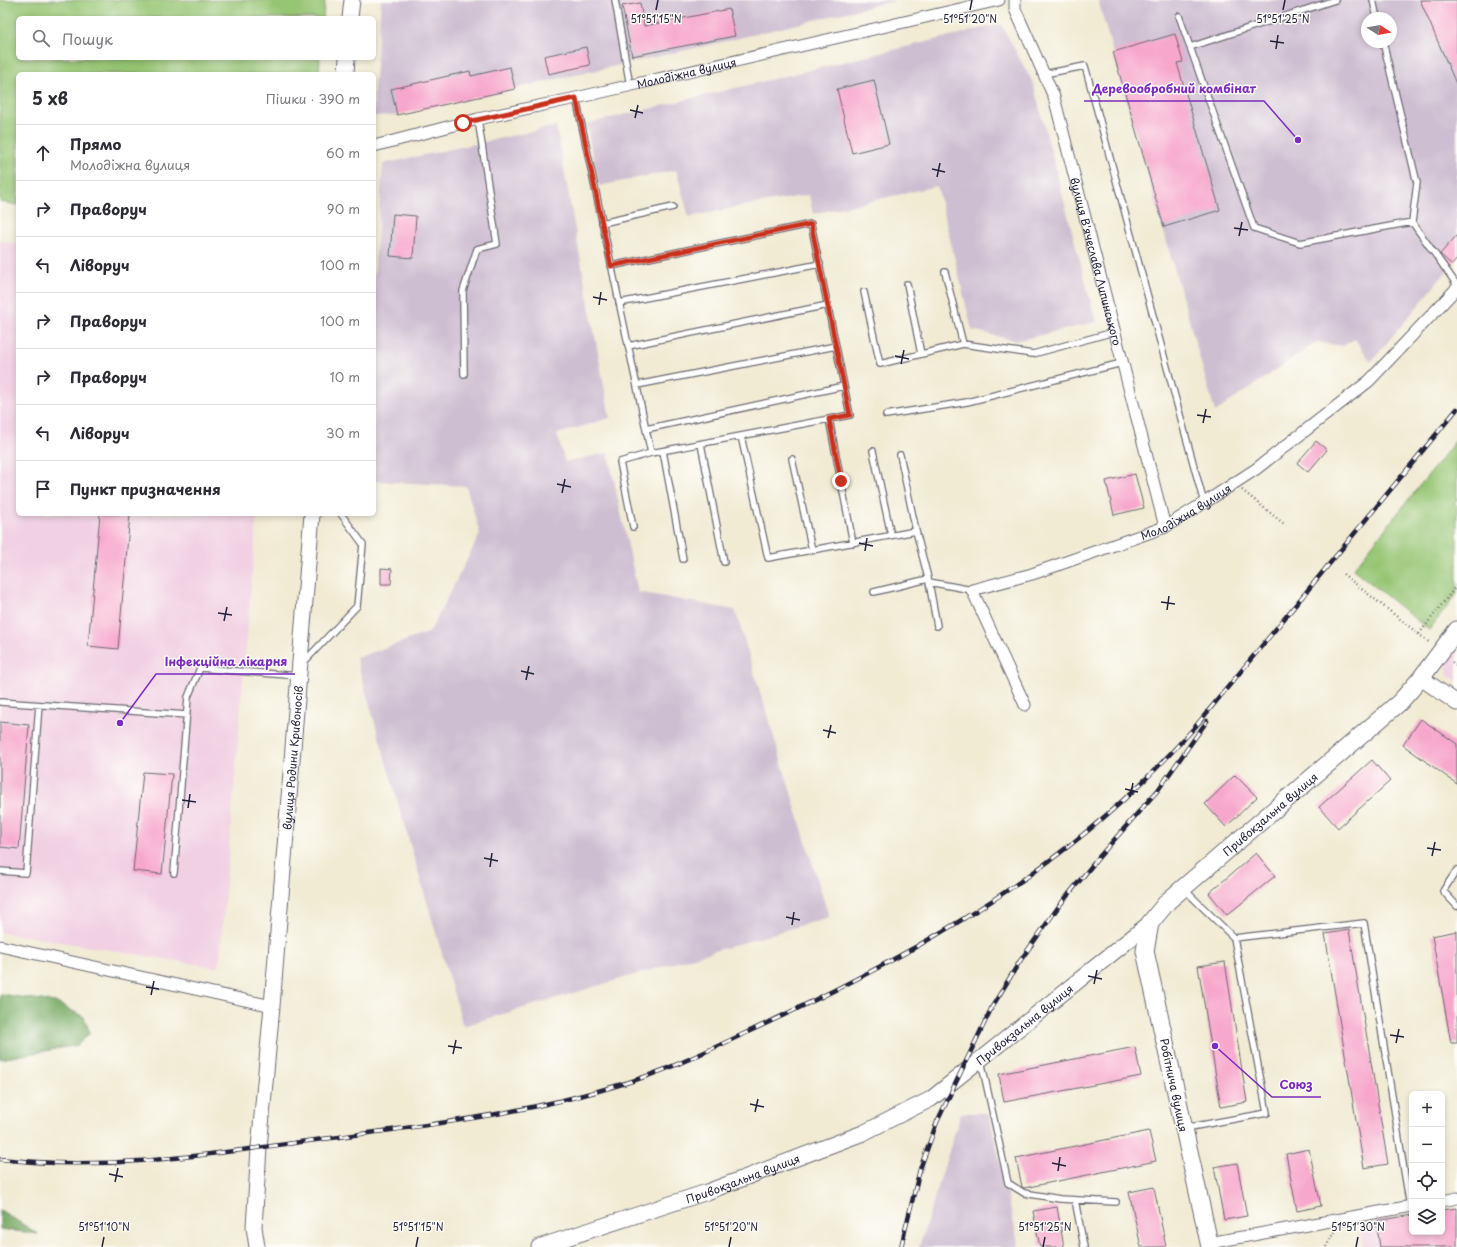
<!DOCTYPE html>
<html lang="uk">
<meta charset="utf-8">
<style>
body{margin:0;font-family:"Playpen Sans",sans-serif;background:#f2f2f3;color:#2b2b33}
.controls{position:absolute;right:12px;bottom:12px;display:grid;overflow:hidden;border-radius:6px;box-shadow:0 2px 6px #0003}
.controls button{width:36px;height:36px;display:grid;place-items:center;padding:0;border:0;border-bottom:1px solid #e1e1e2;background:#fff;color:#2b2b33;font:20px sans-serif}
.compass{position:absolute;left:1361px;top:12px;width:36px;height:36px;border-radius:50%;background:#fff;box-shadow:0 2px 6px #0003;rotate:101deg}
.stop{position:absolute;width:12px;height:12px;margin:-9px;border:3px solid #c8321e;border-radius:50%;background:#fff}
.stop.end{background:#c8321e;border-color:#fff;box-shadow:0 1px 4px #0008}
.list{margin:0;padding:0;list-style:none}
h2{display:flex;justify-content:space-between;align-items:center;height:52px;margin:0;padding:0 16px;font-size:17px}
h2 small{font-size:13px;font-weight:400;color:#7c7c81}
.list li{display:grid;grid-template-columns:26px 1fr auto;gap:12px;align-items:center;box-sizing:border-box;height:56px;padding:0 16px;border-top:1px solid #e1e1e2}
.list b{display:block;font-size:15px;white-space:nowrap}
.list p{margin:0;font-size:13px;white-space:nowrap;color:#7c7c81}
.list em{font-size:13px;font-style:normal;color:#7c7c81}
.icon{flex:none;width:22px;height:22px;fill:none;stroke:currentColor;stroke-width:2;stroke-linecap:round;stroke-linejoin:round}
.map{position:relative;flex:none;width:1457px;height:1247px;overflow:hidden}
.search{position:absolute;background:#fff;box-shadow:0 2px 6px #0003;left:16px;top:16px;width:360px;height:44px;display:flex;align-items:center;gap:10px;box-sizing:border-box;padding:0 14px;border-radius:6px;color:#7c7c81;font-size:15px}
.panel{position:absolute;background:#fff;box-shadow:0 2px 6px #0003;left:16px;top:72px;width:360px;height:444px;border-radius:6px}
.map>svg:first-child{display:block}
.built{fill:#f1d0e3}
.industrial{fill:#cebed1;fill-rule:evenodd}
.green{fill:#96c573;stroke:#5c7457}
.forest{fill:#78aa65;stroke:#4d6650}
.building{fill:#f7a7cc}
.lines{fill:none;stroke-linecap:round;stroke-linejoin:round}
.service-casing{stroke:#6a6871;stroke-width:8}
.minor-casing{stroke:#6a6871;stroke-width:13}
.secondary-casing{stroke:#6a6871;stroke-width:17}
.primary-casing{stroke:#6a6871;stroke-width:19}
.path{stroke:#6a6871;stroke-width:2.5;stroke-dasharray:1 3;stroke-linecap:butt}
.service{stroke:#fff;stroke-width:5.5}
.minor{stroke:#fff;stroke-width:11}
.secondary{stroke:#fff;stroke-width:15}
.primary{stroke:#fff;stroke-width:17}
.rail-casing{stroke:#22223b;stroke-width:4.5}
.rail{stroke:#fdfcf7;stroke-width:3;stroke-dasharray:9;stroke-linecap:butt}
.route{stroke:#c8321e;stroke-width:5}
.ticks{fill:none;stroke:#22223b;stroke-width:1.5}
.labels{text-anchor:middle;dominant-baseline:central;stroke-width:3;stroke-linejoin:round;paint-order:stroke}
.street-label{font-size:11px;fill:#22223b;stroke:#fdfcf7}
.ticks-label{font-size:10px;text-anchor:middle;fill:#22223b;stroke:#fdfcf7;stroke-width:3;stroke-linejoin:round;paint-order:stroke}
.leader{fill:none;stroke:#7b2cbf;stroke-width:1.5}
.callout-dot{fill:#7b2cbf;stroke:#fdfcf7;stroke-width:1.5}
.callout-label{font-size:12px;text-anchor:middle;font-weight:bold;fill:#7b2cbf;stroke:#fdfcf7;stroke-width:3;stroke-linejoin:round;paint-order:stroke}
</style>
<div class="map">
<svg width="1457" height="1247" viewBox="0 0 1457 1247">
<rect width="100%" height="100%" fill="#fdfcf7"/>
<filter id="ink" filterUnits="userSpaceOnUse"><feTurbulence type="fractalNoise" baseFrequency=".025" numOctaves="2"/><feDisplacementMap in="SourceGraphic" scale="8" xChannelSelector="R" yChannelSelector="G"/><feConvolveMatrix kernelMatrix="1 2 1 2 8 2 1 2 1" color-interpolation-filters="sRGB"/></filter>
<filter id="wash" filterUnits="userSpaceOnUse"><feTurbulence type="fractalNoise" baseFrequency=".012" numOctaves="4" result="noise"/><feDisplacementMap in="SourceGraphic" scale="16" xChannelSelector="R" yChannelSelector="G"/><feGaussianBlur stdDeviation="0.9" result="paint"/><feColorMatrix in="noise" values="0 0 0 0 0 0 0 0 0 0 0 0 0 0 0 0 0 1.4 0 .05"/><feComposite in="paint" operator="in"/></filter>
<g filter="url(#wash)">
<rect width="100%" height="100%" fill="#f1ebd4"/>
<path class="built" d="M0,241L18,244V514H257L219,968L0,932Z
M1457,646V681L1448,675L1445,661Z
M1412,1216V1232H1442L1457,1247H1363L1361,1226Z"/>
<path class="industrial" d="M381,0H897L735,39L397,115L374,116V90Z
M1098,0H1457V259L1371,362L1355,339L1342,346L1317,342L1215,412ZM1367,18H1391V42H1367Z
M1001,24L1033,83L1096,322L1016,341L972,330L937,186L813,214L809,195L742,206L689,217L676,170L599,186L586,124Z
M556,126L610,418L557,434L565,462L608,453L638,592L735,610L829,917L463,1026L356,658L430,632L480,534L466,486L374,481V277L383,164Z
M961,1113H989L1019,1247H919Z"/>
<path class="green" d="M0,0H325L323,18H18V58H320L319,74H18V205L0,202Z
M1457,439V500L1454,504L1457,506V594L1429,630L1353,569Z"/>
<path class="forest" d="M0,994L55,1002L84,1017L90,1033L78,1045L0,1059Z
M0,1210L38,1234L0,1229Z"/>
<g id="blocks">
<path class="building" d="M1420,0H1457V86Z
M640,3L644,26L729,9L735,36L632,56L622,6Z
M1175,34L1183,62L1177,63L1220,210L1164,227L1113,52Z
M586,47L590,65L548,74L544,56Z
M510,67L515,89L397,115L391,89L470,71L471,76Z
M874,80L889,144L852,153L837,89Z
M393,214L416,216L413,258L390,256Z
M1457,235V259L1452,265L1440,254Z
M1316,441L1327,450L1308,472L1297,463Z
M1135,474L1144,508L1114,515L1106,481Z
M100,514H130L118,649L88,646Z
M381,568L392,569L391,584H381Z
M1421,719L1457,744V784L1403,745Z
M0,722L29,725L19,849L0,847Z
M1372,760L1390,781L1338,828L1319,807Z
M143,772L172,774L162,874L133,871Z
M1235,775L1257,797L1226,827L1205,804Z
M1256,853L1275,876L1227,915L1209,893Z
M1349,930L1388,1164L1364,1168L1325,934Z
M1457,931V1043H1451L1432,936Z
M1225,962L1247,1102L1221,1107L1198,966Z
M1135,1047L1141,1076L1004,1102L999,1074Z
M1149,1131L1156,1161L1024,1188L1022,1187L1016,1158Z
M1309,1149L1321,1206L1297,1211L1286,1154Z
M1237,1163L1247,1216L1224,1220L1214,1167Z
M1154,1187L1166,1247H1141L1129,1192Z
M1057,1207L1064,1247H1040L1033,1211Z
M1457,1208V1247H1380L1376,1221L1412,1215V1232H1442V1210Z"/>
</g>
</g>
<g filter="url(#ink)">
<use href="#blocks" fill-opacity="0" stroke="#6a6871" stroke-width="1"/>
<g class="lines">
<defs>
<path id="service" d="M615,0L630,86
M1373,0L1377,18
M1179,16L1254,228L1300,243L1412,222L1457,285
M1383,42L1417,183L1412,222
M1190,47L1335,0
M1044,74L1085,66L1204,503
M576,98L651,453
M602,223L673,207
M611,266L811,224L850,415L651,453L620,462L633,527
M945,272L963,344
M907,284L921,354
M864,292L880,364L963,344L1033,354L1114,332
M619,303L820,264
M628,346L828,305
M464,374L463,291L477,249L497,244L478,119
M637,385L836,346
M886,415L967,402L1122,363
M829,419L853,543
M646,429L844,386
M741,436L768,558L916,531L929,582L937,626
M701,444L724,562
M663,451L683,559
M873,451L891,535
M900,455L916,531
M792,459L812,550
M929,582L972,590
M874,592L928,579
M303,663L357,606L363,544L341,514
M0,702L187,715
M1457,870L1443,891L1457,906
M0,871L26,873L39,705
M174,873L188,697L200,668L299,676
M1185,890L1234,938L1267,1113L1185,1128
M1234,938L1364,923L1410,1207
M981,1060L1008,1183L1024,1193L1060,1199L1116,1202
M1075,1200L1084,1247"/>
<g id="minor">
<path id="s1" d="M1015,0V9L1054,97L1165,527"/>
<path id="s2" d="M374,146L478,119L576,98L999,0"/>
<path id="s3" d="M1025,705L972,590L1032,574L1165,527L1204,503L1256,469L1369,381L1457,288"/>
<path d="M0,946L272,1006"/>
<path d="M1442,1201L1457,1198"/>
<path d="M1209,1243L1412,1206"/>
</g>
<g id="secondary">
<path d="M350,18L352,0"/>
<path d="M346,74L347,58"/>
<path d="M1421,678L1457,703"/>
<path id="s4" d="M257,1247L254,1227L259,1148L272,1006L312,514"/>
<path id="s5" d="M539,1247L707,1192L863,1133L931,1099L1150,923"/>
</g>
<g id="primary">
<path id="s6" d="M1210,1247L1145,951L1150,923L1168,901L1400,702L1421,678L1457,630"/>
</g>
</defs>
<use href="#service" class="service-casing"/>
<use href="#minor" class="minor-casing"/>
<use href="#secondary" class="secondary-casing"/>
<use href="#primary" class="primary-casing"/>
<path class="path" d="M1242,490L1284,524
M1343,574L1430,643
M1419,634L1457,585
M1452,662L1457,666
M1326,1247L1334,1232"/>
<use href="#service" class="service"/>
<use href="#minor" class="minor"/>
<use href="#secondary" class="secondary"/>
<use href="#primary" class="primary"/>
<defs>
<path id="rail" d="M0,1159C104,1171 205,1155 308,1141C413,1127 518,1116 619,1085C669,1071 717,1046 765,1024C895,963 1025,892 1131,793C1154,772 1174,750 1195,727L1457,409
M901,1247L920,1169L937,1122L992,1007L1020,961L1059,906L1099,857L1158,790L1207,721"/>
</defs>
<use href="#rail" class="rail-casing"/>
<use href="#rail" class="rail"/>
</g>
</g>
<g class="lines" filter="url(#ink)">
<path class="route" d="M463,123L576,98L611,266L811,224L850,415L829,419L841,481"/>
</g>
<path class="ticks" d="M656,10L658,0M970,10L972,0M1283,10L1285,0M1270,41L1284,43M1276,49L1278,35M630,110L643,113M635,118L638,105M932,169L945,172M937,177L940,163M1234,228L1248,230M1239,236L1242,222M593,297L607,300M599,305L601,292M895,356L909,359M901,364L904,350M1197,415L1211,417M1203,423L1206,409M557,484L571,487M562,493L565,479M859,543L873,546M865,551L867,538M1161,602L1175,604M1167,610L1169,596M218,613L232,615M224,621L227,607M521,671L534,674M526,680L529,666M823,730L836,733M828,738L831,725M1125,789L1138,792M1130,797L1133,783M182,800L196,802M188,808L190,794M1427,848L1441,850M1432,856L1435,842M484,858L498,861M490,867L492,853M786,917L800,920M792,925L794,912M1088,976L1102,979M1094,984L1097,970M146,987L159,989M151,995L154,981M1390,1035L1404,1037M1396,1043L1399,1029M448,1046L462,1048M453,1054L456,1040M750,1104L764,1107M755,1112L758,1099M1052,1163L1066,1166M1058,1171L1060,1157M109,1174L123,1177M115,1182L118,1168M102,1247L104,1237M416,1247L418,1237M729,1247L731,1237M1043,1247L1045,1237M1356,1247L1358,1237"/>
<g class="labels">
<g class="street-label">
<text stroke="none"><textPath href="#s2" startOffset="321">Молодіжна вулиця</textPath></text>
<text stroke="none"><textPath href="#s1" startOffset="275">вулиця В'ячеслава Липинського</textPath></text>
<text stroke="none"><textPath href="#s3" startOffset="355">Молодіжна вулиця</textPath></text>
<text stroke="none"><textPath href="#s4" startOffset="491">вулиця Родини Кривоносів</textPath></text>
<text stroke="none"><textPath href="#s6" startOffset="494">Привокзальна вулиця</textPath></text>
<text stroke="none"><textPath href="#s5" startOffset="539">Привокзальна вулиця</textPath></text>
<text transform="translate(1174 1085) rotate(78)">Робітнича вулиця</text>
<text stroke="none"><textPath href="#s5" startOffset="215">Привокзальна вулиця</textPath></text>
</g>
</g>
<g class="ticks-label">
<text x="656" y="23">51°51'15"N</text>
<text x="970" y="23">51°51'20"N</text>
<text x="1283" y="23">51°51'25"N</text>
<text x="104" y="1231">51°51'10"N</text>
<text x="418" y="1231">51°51'15"N</text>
<text x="731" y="1231">51°51'20"N</text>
<text x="1045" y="1231">51°51'25"N</text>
<text x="1358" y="1231">51°51'30"N</text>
</g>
<path class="leader" d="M1298 140L1264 101H1084M120 723L156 674H295M1215 1046L1272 1097H1321"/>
<g class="callout-dot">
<circle cx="1298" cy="140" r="4"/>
<circle cx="120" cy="723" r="4"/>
<circle cx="1215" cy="1046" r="4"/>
</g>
<g class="callout-label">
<text x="1174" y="93">Деревообробний комбінат</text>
<text x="226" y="666">Інфекційна лікарня</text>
<text x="1296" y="1089">Союз</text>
</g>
</svg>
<div class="controls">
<button>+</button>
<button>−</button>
<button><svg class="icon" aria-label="locate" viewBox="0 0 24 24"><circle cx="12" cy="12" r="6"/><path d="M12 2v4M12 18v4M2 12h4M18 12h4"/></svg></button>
<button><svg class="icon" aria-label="layers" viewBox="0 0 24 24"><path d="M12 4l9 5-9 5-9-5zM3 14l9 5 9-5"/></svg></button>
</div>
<svg class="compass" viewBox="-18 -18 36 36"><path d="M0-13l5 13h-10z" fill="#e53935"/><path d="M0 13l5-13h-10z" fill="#7c7c81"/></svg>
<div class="stop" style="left:463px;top:123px"></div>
<div class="stop end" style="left:841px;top:481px"></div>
<div class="search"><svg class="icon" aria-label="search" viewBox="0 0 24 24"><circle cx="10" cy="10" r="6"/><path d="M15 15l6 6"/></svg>Пошук</div>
<section class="panel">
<h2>5 хв<small>Пішки · 390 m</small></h2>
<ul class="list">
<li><svg class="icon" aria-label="ahead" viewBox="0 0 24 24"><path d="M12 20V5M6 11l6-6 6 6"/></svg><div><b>Прямо</b><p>Молодіжна вулиця</p></div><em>60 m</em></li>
<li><svg class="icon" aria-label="right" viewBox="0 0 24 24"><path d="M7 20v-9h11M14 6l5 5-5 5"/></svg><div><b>Праворуч</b></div><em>90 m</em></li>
<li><svg class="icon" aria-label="left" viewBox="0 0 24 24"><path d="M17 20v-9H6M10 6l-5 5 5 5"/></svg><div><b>Ліворуч</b></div><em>100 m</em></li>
<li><svg class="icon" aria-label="right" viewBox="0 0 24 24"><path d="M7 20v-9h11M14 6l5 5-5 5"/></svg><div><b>Праворуч</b></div><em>100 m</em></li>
<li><svg class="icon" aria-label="right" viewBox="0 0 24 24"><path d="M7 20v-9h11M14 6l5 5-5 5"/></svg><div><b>Праворуч</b></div><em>10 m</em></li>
<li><svg class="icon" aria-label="left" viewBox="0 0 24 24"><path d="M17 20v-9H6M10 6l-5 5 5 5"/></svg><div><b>Ліворуч</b></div><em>30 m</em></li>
<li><svg class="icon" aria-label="arrive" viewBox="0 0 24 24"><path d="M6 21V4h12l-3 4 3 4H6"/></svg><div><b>Пункт призначення</b></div></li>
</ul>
</section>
</div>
